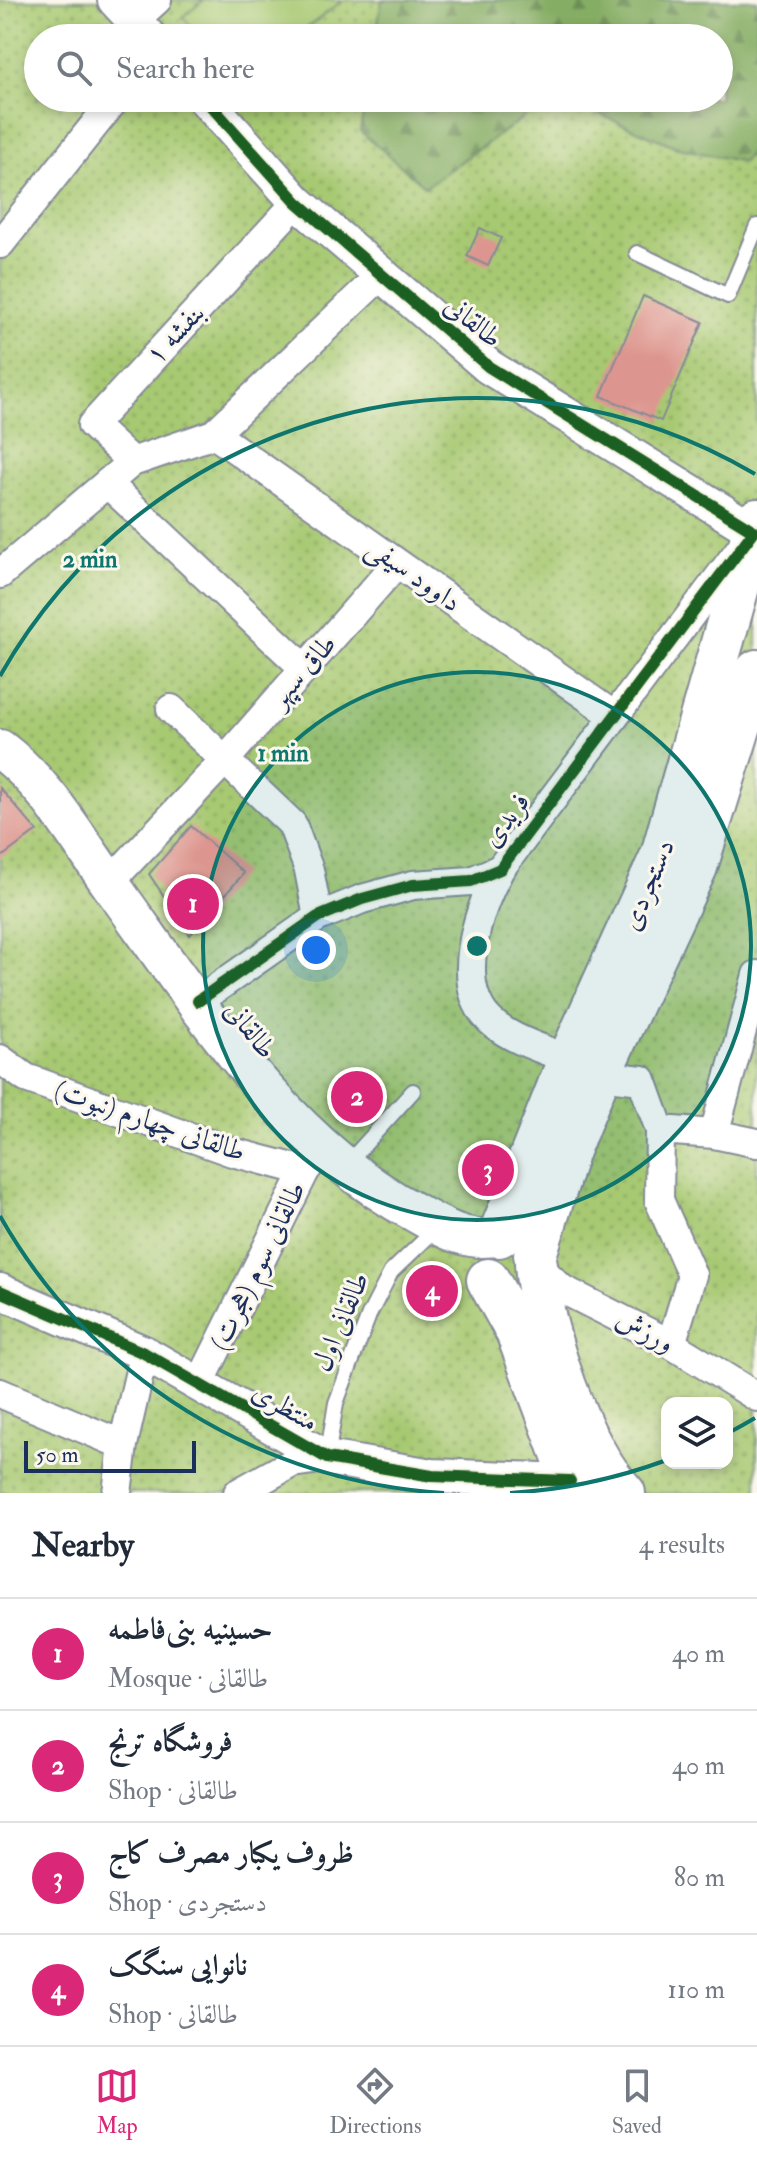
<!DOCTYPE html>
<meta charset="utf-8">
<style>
body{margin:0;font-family:"IM FELL Double Pica",Amiri,serif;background:#f2f2f3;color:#1f2937}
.controls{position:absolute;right:24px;bottom:24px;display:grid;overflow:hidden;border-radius:16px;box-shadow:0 4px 12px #0003}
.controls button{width:72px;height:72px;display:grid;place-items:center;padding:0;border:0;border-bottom:2px solid #e0e1e3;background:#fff;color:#1f2937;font:40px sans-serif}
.scale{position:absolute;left:24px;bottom:20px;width:172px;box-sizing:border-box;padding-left:8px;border:4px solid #1b2f5e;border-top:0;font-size:22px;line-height:28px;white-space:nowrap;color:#1b2f5e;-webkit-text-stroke:6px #fbf7ec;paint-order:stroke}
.you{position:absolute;left:316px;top:950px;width:28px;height:28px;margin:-20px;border:6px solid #fff;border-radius:50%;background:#1a73e8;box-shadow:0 0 0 12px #1a73e833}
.badge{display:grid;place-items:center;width:52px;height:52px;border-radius:50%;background:#db2777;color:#fff;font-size:26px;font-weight:700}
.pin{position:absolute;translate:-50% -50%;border:4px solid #fff;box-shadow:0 2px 8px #0006}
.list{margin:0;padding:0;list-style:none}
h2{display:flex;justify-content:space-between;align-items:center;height:104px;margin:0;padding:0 32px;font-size:34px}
h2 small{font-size:26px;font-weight:400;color:#747a83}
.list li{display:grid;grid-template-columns:52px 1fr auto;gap:24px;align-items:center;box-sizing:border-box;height:112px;padding:0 32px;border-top:2px solid #e0e1e3}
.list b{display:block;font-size:30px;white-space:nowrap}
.list p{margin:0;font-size:26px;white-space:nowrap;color:#747a83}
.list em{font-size:26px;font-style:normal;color:#747a83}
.icon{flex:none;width:44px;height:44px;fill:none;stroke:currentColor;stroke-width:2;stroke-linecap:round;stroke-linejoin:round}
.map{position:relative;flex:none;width:757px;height:1493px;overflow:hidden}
.search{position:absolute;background:#fff;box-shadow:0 4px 12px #0003;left:24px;right:24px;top:24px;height:88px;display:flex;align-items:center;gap:20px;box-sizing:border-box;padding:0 28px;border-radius:44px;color:#747a83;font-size:30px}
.sheet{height:552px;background:#fff}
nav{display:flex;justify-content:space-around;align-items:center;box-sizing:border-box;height:112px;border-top:2px solid #e0e1e3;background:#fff;font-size:22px;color:#747a83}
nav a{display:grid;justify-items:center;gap:4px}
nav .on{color:#db2777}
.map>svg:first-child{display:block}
.grass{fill:url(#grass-dots);stroke:#617c68;stroke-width:2;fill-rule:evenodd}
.forest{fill:url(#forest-firs);stroke:#506e61;stroke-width:2}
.pitch{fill:#a7c972;stroke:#617c68;stroke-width:2}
.building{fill:#dd968f}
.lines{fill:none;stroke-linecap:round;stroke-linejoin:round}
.service-casing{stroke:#868b96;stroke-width:18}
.minor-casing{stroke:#868b96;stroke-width:32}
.tertiary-casing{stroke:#868b96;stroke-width:38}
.secondary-casing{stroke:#868b96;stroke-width:42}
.primary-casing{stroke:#868b96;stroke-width:46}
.service{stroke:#fff;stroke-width:14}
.minor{stroke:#fff;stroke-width:28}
.tertiary{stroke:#fff;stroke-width:34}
.secondary{stroke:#fff;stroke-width:38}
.primary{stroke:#fff;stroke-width:42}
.cycleway-casing{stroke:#fbf7ec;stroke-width:17}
.cycleway{stroke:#1b5e20;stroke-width:12}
.ring{fill:none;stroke:#0f766e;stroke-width:4}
.labels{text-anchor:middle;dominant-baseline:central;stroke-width:6;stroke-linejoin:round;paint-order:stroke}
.street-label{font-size:28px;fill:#1b2f5e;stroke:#fbf7ec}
.centre{fill:#0f766e;stroke:#fbf7ec;stroke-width:4}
.ring-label{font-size:24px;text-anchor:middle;font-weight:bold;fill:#0f766e;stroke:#fbf7ec;stroke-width:6;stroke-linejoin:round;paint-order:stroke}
</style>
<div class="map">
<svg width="757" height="1493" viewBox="0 0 757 1493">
<defs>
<pattern id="grass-dots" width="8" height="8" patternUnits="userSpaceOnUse" patternTransform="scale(2)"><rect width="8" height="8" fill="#a7c972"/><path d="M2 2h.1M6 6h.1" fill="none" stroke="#87a461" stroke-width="1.8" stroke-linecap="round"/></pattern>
<pattern id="forest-firs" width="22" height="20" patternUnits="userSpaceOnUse" patternTransform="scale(2)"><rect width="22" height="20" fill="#85ad64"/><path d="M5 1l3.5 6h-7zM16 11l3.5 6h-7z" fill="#6c8d56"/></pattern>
</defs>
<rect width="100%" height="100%" fill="#fbf7ec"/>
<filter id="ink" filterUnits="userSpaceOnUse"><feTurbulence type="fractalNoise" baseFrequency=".0125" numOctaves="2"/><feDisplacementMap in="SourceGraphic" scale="16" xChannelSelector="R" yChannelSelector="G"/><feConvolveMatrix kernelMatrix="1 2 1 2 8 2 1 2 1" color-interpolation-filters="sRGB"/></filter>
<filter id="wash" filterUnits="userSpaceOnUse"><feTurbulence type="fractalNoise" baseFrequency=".006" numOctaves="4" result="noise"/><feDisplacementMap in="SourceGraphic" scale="32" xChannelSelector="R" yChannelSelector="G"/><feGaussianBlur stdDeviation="1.8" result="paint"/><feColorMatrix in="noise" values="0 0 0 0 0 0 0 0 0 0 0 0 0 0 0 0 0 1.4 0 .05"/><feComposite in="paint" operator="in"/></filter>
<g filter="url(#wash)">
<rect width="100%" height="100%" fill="#f1e7cd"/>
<path class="grass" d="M0,0H757V1493H0ZM38,38H719V98H38ZM667,1403H727V1463H667Z"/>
<path class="forest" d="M382,0H757V142L743,162L679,148L561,98H719V38H375Z
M366,98H551L425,187L360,131Z"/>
<path class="pitch" d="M204,0H343L294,38H200L183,17Z"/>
<g id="blocks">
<path class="building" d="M480,228L501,238L488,266L467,256Z
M643,296L703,322L661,421L601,396Z
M0,788L37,831L0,858Z
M191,826L244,873L190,935L149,874Z"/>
</g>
</g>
<g filter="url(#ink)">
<use href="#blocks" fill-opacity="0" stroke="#868b96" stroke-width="2"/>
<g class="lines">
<defs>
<path id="service" d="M637,253L728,296L757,226
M347,1164L413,1091
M327,1458L336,1403L369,1315L391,1272L438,1227"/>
<path id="minor" d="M135,20L157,0
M0,244L116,98
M214,434L613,715
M132,462L92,425L297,202
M107,483L305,669
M0,574L132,462L214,434L380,276
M171,709L292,824L309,870L318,917
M500,869C478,910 450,990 495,1025C517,1042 545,1049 569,1060
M109,883L225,760L397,563
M198,1001L318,917L362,899L413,885L471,881L500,869L741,548
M0,1059L26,1078L232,1152L305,1171
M599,1075L642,1080L660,1130L659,1200L692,1275L671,1344
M660,1130L714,1134L757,1143
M714,1134L757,975
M536,1264L562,1289L671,1344L757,1397
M199,1385L305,1171L315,1158
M0,1393L123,1445
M117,1493L123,1445L144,1353
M238,1493L292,1463L327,1458"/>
<path id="tertiary" d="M115,0L150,38
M204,98L297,202L489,367L754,531
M0,1291L144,1353L327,1458L432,1476L570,1481"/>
<path id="secondary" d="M0,749C48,785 76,837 111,885C196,1002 284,1143 414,1212C441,1227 468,1244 499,1236"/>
<path id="primary" d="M499,1236L569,1060L662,855L757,520
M535,1255L567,1153L599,1075L696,867L757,671
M536,1264C541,1330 578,1445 624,1493
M488,1280L517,1332L577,1493"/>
</defs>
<use href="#service" class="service-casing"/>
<use href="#minor" class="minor-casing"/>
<use href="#tertiary" class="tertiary-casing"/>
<use href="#secondary" class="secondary-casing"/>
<use href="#primary" class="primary-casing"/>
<use href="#service" class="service"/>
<use href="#minor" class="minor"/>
<use href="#tertiary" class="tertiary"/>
<use href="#secondary" class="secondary"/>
<use href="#primary" class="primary"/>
<defs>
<path id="cycleway" d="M198,1001L318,917L362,899L413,885L471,881L500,869L754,531L489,367L297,202L204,98
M0,1291L144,1353L327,1458L432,1476L570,1481"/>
</defs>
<use href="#cycleway" class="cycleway-casing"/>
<use href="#cycleway" class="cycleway"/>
</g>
</g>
<circle cx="477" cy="946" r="274" fill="#0f766e" fill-opacity=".12"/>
<g class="ring">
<circle cx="477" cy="946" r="274"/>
<path d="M755 1418A548 548 0 0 1 730 1432M664 1461A548 548 0 0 1 510 1493M444 1493A548 548 0 0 1 0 1216M0 676A548 548 0 0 1 755 474"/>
</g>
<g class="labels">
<g class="street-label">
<text transform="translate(473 322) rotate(39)">طالقانی</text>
<text transform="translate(175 334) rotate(-47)">بنفشه ۱</text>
<text transform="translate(414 575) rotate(35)">داوود سیفی</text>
<text transform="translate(303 671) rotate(-49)">طاق سپهر</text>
<text transform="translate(506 820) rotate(-53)">فریدی</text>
<text transform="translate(648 885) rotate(-67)">دستجردی</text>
<text transform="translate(250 1030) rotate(52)">طالقانی</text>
<text transform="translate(150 1121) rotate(19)">طالقانی چهارم (نبوت)</text>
<text transform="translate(258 1266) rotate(-64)">طالقانی سوم (هجرت)</text>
<text transform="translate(341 1322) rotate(-67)">طالقانی اول</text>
<text transform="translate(645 1331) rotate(28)">ورزش</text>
<text transform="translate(285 1407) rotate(30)">منتظری</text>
</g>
</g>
<circle cx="477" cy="946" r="12" class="centre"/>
<g class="ring-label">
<text x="90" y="567">2 min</text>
<text x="283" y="761">1 min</text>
</g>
</svg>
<div class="controls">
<button><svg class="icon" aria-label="layers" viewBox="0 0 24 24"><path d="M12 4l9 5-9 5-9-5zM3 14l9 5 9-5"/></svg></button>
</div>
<div class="scale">50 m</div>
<div class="you"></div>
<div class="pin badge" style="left:193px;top:904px">1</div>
<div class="pin badge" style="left:357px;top:1097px">2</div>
<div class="pin badge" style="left:488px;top:1170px">3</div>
<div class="pin badge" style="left:432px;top:1291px">4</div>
<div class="search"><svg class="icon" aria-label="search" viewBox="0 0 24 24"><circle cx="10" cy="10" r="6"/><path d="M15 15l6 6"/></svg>Search here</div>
</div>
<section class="sheet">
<h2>Nearby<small>4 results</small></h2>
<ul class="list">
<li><span class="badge">1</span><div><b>حسینیه بنی‌فاطمه</b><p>Mosque · طالقانی</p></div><em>40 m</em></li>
<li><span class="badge">2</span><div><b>فروشگاه ترنج</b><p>Shop · طالقانی</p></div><em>40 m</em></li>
<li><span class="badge">3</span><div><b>ظروف یکبار مصرف کاج</b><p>Shop · دستجردی</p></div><em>80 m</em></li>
<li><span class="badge">4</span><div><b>نانوایی سنگک</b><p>Shop · طالقانی</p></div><em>110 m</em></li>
</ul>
</section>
<nav>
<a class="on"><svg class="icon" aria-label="map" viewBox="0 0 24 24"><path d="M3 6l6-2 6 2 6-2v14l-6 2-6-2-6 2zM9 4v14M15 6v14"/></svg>Map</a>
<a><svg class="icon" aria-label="directions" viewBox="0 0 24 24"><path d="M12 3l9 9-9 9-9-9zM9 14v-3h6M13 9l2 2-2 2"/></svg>Directions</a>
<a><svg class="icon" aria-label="saved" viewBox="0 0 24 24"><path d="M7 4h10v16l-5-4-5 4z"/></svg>Saved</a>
</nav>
